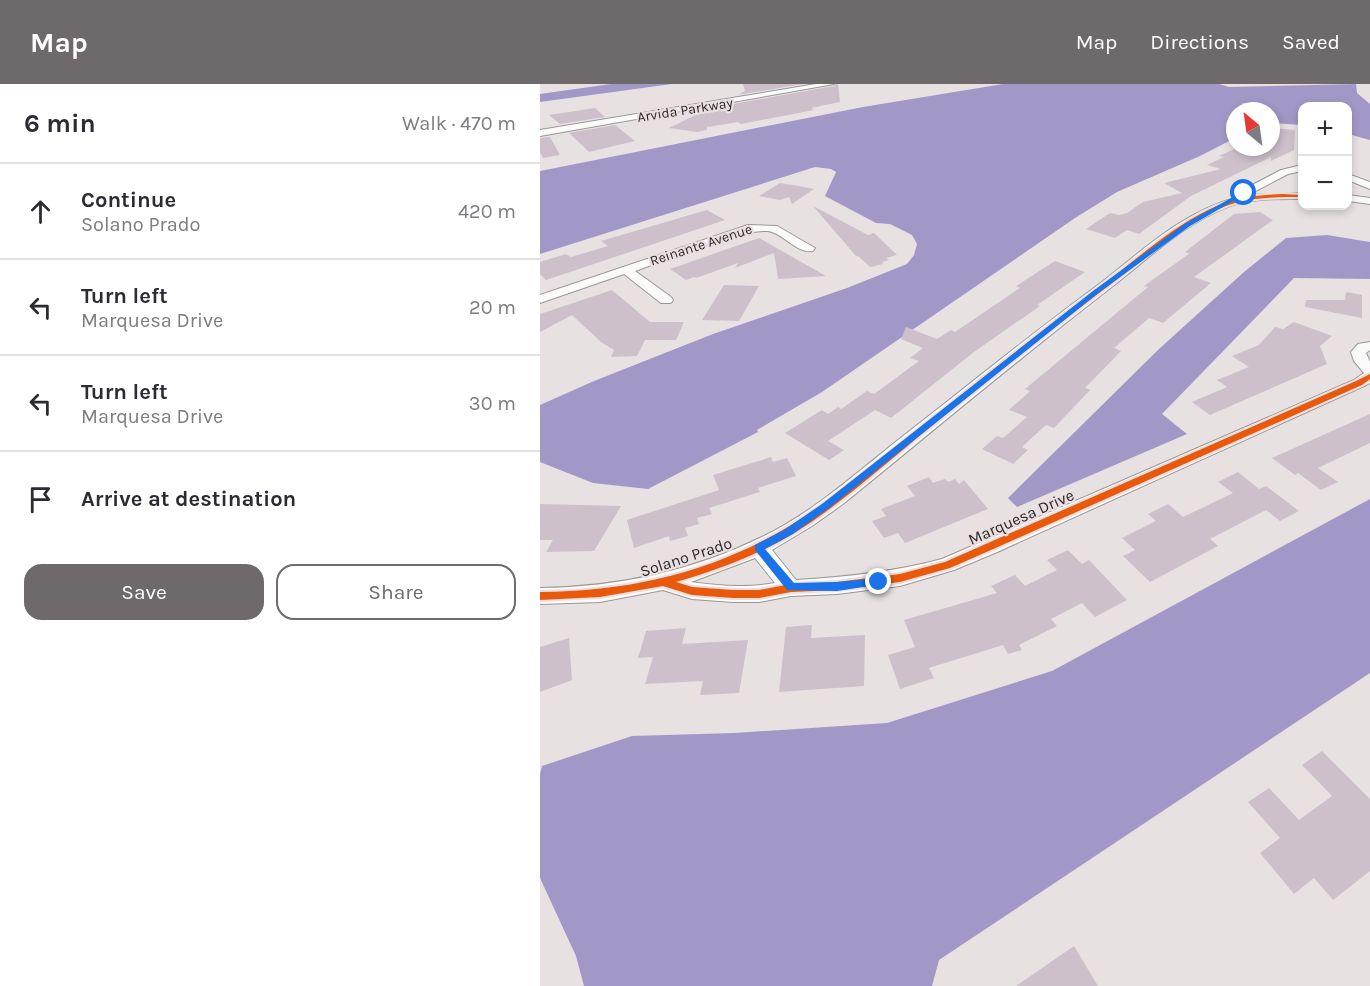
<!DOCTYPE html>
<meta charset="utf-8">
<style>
body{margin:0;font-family:Karla,sans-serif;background:#f7f7f7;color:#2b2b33}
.controls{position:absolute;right:18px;top:18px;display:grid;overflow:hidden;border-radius:12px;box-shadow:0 3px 9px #0003}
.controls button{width:54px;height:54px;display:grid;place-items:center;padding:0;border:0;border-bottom:2px solid #e1e1e2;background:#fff;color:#2b2b33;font:30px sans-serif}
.compass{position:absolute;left:686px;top:18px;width:54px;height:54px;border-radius:50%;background:#fff;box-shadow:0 3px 9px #0003;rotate:331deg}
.stop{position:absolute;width:18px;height:18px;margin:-14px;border:4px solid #1a73e8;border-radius:50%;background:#fff}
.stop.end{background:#1a73e8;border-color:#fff;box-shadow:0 2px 6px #0008}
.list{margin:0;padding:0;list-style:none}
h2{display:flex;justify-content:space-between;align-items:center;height:78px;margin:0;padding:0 24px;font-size:26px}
h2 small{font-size:20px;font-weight:400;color:#7c7c81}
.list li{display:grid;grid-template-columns:39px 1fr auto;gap:18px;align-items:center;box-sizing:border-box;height:96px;padding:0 24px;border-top:2px solid #e1e1e2}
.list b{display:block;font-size:22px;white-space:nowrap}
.list p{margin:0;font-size:20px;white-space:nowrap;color:#7c7c81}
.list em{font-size:20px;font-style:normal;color:#7c7c81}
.actions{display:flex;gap:12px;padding:18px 24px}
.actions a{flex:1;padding:14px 0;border:2px solid #6e696a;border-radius:18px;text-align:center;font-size:21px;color:#6e696a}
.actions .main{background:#6e696a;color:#fff}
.icon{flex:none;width:33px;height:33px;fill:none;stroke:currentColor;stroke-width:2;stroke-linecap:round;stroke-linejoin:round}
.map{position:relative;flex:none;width:830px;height:902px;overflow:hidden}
header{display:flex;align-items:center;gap:36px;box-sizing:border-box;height:84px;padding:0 30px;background:#6e696a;color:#fff}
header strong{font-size:28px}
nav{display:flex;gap:33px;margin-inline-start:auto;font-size:21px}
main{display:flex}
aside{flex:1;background:#fff}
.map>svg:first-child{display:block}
.water{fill:#a298c7}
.building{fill:#cdc0cb}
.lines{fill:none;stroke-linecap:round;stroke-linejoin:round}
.street-casing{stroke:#9b9797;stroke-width:2}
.street{fill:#fbfafb;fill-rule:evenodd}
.cycleway-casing{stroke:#e9dfe1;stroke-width:4}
.cycleway{fill:#e8590c;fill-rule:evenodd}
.route{fill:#1a73e8}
.labels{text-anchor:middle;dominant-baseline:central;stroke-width:4.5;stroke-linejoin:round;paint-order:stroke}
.far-street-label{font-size:14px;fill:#2d292a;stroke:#e9dfe1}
.street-label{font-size:16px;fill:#2d292a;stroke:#e9dfe1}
</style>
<header>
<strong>Map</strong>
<nav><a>Map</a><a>Directions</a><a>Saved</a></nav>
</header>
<main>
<aside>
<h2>6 min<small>Walk · 470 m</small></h2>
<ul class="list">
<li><svg class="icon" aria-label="ahead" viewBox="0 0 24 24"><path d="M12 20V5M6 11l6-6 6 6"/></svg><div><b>Continue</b><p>Solano Prado</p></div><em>420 m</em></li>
<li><svg class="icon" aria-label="left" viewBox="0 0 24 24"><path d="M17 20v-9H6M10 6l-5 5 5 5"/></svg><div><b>Turn left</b><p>Marquesa Drive</p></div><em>20 m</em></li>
<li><svg class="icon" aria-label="left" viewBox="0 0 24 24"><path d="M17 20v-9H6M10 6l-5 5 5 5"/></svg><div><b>Turn left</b><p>Marquesa Drive</p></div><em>30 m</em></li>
<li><svg class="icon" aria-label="arrive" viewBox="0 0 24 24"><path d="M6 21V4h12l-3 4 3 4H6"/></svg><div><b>Arrive at destination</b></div></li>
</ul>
<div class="actions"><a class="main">Save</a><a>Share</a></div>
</aside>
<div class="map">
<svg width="830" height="902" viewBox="0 0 830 902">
<rect width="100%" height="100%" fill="#e7e1e2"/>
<path class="water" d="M71,0H132L0,18V10Z
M463,0H679L689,3L816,0L817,9L830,20V56L808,50V22H762V41L731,39V27H695V54L660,72L577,108L535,134L282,308L217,346L218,348L108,405L53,399L0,378V321L54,297L173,250L307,204L367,180L374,171L377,160L372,151L350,140L336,139L285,112L296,88L291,85L275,83L0,170V87L323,23Z
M787,151L830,158V195L754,194L622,330L647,350L477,423L468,414L619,265L704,188L746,154Z
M830,415V589L399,876L392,902H44L36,872L0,794V690L2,682L92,652L194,649L347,639L512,587Z"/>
<path class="building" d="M203,0H262L198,11L205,7Z
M296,0H298L300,18L271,24L274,26L201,40L198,38L167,43V46L157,48L129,44L170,24L294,2Z
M55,24L65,33L20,40L9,31Z
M75,41L95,57L49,68L29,49Z
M731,44L755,46L754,66L731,77V73L651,112L599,150L587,146L575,154L546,145L570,129L579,131L587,129L603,118L642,109L624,99L681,85L667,81L684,73L679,72L699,63H731Z
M10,53L20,71L3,74L0,68V54Z
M240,99L259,102L274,105L252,120L249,113L240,116L219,112Z
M273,122L328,151L334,149L357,171L346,174L349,176L342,178L343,180L330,183L318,172H316Z
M167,126L185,136L6,196L0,190V178L26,170L31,173L68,162L61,157Z
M720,128L733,136L654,193L671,199L623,239L609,234L574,264L581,267L545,304L550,306L514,344L506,341L482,363L488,366L473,380L442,365L457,352L463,354L487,333L469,326L490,307L485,305L608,203L604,202L650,169L645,168L694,130Z
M219,154L286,192L238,195L234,169L195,184L198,179L156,194L154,193L146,196L130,185Z
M515,177L545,188L497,221L500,222L434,268L351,334L335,326L288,357L304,366L289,376L245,349L282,326L288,330L298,323L301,325L327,307L334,310L379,277L370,274L383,264L361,255L366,243L397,255L411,246L415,248L480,204L476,202Z
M184,201L219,202L199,237L162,236Z
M72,206L110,238H144L136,256H105L97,272L71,273L74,266L61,258L32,231L0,248V230Z
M806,208L822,211V234L765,223L766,216H805Z
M754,238L792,252L780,262L787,280L670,331L652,318L687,303L677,296L709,283L692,272L719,261L735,243L743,245Z
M830,330V359L778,384L798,398L781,406L758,389L755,391L732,374Z
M231,373L233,378L247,374L256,392L218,404L220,408L169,424L172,430L157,434L159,440L145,444L148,452L130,457L129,452L94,464L87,436L179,406L173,391Z
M698,388L719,405L726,402L759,427L740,437L726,426L670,455L678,462L610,498L583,472L595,466L582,454L616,437L608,430L628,420L643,433L693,409L678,398Z
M389,393L393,399L405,395L408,398L415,395L419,400L424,396L448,425L365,459L358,449L344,454L332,437L346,432L341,425L375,412L367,402Z
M0,420L81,422L54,467L6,468L13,456H0Z
M528,466L542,480L549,476L587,516L555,533L542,519L511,535L517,542L479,561L482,566L468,570L463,561L389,584L394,594L360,605L348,571L375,563L364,536L457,509L451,502L475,491L485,502L517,486L507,476Z
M272,541L271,554L325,551L324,602L239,608L246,543Z
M146,544L142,560L208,556L199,609L160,611L163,597L105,600L113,573L98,574L106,547Z
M29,554L32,596L0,608V563Z
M782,667L830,715V787L793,816L774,794L754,810L720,769L740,754L708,718L729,704L759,736L792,712L762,681Z
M534,862L558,902H476Z"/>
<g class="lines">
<defs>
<path id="street" d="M276,0H294L0,52V46Z
M762,81V87L748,90L708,111L762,109V115C738,115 713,114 690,122C646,138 610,173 573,202C482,272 393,347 303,420L272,442L232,466L256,496C306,493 354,488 402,475L814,296L824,289L814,277L811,268L818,260L830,258V266L826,269L830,278V299L824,302L455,469L414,486L360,502L297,510L251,512L219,518H193L152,515L123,506L60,518L0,520V504C79,503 153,487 224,452C271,429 312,393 353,360C420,308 486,254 554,204C598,171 641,128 695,114V110L741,86ZM215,474L235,499C208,504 178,502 151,498Z
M808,90L830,98V105L808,96Z
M808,111L830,114V120L808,117Z
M208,141L237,142L275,164L273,167C257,170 243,149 228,147C197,145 127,176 95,187L131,213L133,216L131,219H121L84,190L0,219V211Z"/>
</defs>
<use href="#street" class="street-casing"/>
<use href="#street" class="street"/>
<defs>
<path id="cycleway" d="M743,110L762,111V113C737,113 711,113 686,122C641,139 605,175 567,203C508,248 450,295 393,341C347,378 303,419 253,450C217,471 176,487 136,498L152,503L193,506H219L251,500L297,498L360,490L405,478L816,297L830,290V295L822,301L451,466L410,484L360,498L297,506L251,508L219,514H193L152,511L123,502L60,513L0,516V508C111,507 204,479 293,413C383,343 470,270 561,202C596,176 629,145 668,126C692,114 717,111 743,110Z"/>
</defs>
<use href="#cycleway" class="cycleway-casing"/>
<use href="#cycleway" class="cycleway"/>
</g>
<path class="route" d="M702,108L707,109L650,142L557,210L289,424L251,451L225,465L254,499L297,498L339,494L343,495V500L297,507L247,506L215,466V461L244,446L282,420L553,207L646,139Z"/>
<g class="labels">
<g class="far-street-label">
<text transform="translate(145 26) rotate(-9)">Arvida Parkway</text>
<text transform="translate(161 161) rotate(-18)">Reinante Avenue</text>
</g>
<g class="street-label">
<text transform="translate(481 433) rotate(-24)">Marquesa Drive</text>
<text transform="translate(146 473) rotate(-18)">Solano Prado</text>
</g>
</g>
</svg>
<div class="controls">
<button>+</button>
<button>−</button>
</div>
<svg class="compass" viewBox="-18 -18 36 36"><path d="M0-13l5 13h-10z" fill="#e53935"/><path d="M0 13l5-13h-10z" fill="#7c7c81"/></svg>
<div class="stop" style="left:704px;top:109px"></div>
<div class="stop end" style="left:339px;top:498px"></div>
</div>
</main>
